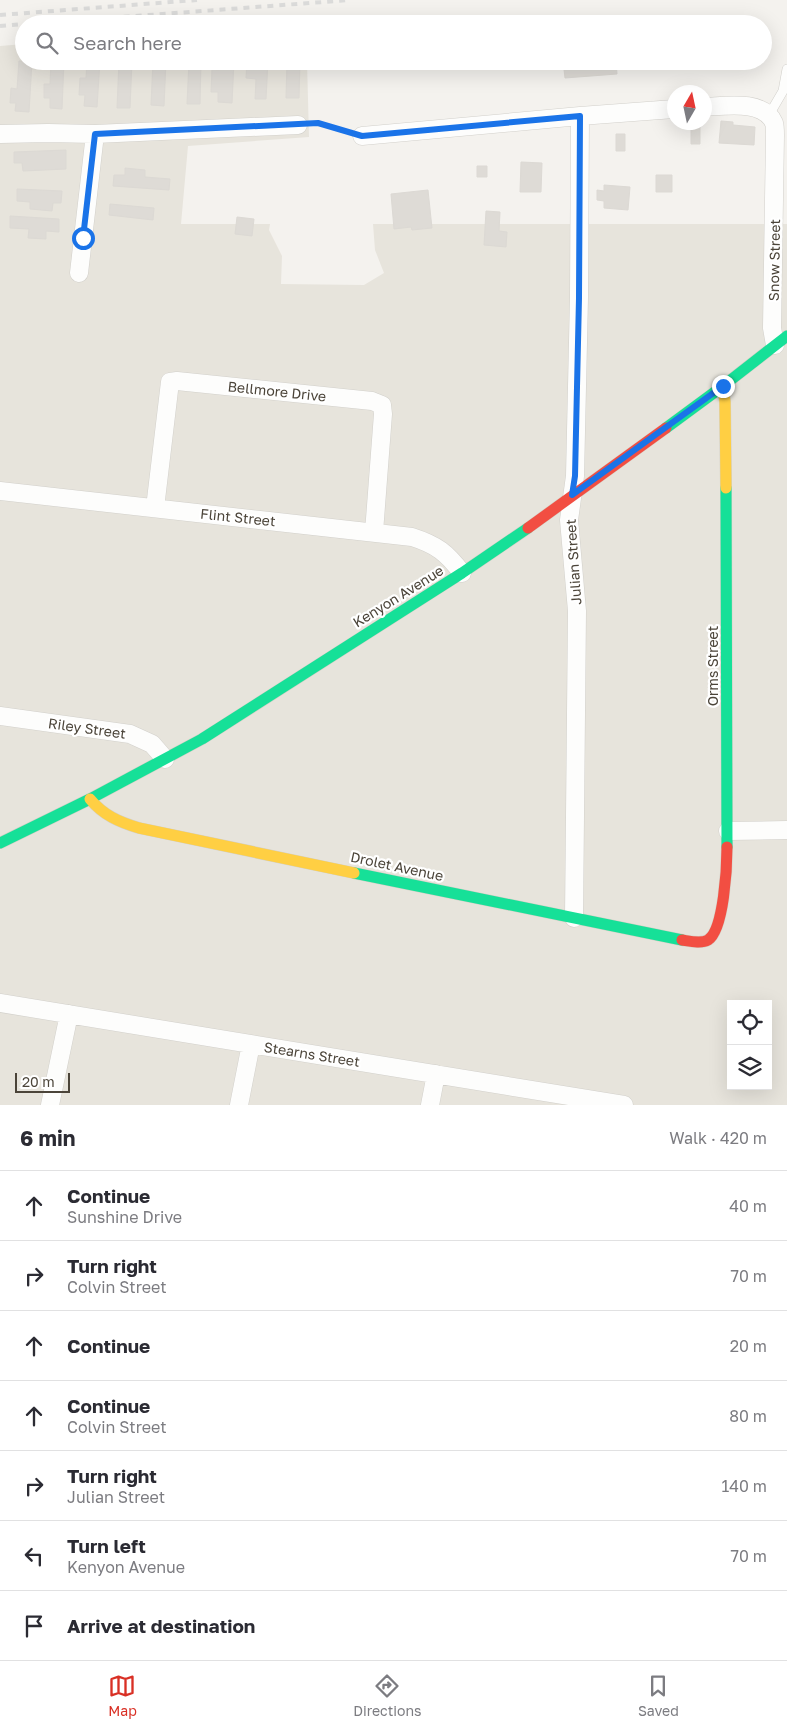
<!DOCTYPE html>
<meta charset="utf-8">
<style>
body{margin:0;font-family:"Golos Text",sans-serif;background:#f2f2f3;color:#2b2b33}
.controls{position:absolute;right:15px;bottom:15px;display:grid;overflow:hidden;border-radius:0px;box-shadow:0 5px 20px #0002}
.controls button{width:45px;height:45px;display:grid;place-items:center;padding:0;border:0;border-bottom:1px solid #e1e1e2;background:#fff;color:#2b2b33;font:25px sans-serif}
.compass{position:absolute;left:667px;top:85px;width:45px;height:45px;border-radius:50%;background:#fff;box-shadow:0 5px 20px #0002;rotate:9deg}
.scale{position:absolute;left:15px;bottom:12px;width:55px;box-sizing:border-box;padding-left:5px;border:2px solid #4b4439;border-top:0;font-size:14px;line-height:18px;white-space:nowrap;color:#4b4439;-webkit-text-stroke:4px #fff;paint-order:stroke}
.stop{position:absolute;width:15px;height:15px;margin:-11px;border:4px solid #1a73e8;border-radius:50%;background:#fff}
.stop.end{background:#1a73e8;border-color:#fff;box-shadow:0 1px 5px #0008}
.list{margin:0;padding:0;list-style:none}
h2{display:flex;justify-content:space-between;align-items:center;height:65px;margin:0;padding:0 20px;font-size:21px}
h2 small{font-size:16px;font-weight:400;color:#7c7c81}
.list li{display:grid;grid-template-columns:32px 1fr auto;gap:15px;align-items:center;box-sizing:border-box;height:70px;padding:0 20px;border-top:1px solid #e1e1e2}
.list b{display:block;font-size:19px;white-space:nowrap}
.list p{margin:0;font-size:16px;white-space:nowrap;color:#7c7c81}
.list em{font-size:16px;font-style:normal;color:#7c7c81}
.icon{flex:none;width:28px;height:28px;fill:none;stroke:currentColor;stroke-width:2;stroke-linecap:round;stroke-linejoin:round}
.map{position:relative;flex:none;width:787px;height:1105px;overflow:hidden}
.search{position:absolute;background:#fff;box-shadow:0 5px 20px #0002;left:15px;right:15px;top:15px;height:55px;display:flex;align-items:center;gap:12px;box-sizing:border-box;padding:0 18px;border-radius:28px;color:#7c7c81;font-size:19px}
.sheet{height:555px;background:#fff}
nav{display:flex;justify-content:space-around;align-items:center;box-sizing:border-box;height:70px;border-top:1px solid #e1e1e2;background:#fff;font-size:14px;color:#7c7c81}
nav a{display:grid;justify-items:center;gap:2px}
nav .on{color:#d93025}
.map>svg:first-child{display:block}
.residential{fill:#e7e4dc;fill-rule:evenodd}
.building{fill:#dedbd6;stroke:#dcd9d4}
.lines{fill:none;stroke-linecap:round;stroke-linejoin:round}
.lane-casing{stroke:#d2d0cb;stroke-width:10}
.street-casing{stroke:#d2d0cb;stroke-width:19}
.fast-casing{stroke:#d3cfc5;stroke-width:12}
.slow-casing{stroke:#d3cfc5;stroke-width:12}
.jam-casing{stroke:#d3cfc5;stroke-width:12}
.path{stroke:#d3d2cc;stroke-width:3;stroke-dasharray:2.5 2.5;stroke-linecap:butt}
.lane{stroke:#fdfdfc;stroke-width:9}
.street{stroke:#fdfdfc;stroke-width:18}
.fast{stroke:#16e098;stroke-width:11}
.slow{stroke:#ffcf43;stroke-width:11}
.jam{stroke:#f24e42;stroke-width:11}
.rail{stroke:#dbdbda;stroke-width:4;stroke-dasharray:6 6;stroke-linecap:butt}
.route{stroke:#1a73e8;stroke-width:6}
.labels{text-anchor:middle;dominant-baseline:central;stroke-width:4.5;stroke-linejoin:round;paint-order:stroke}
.street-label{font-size:14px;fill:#4b4439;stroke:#fff}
</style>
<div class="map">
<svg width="787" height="1105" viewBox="0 0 787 1105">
<rect width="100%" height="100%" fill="#f4f2ee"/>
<path class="residential" d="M24,44V61H307L309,137L188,146L181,224H270L269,230L282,256L281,284L364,285L384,273L375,250L373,224H787V1105H0V46ZM731,1004H768V1086H731Z"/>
<path class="building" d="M19,61L32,62L29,112L15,111L16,103H10L11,88L17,89Z
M51,61H64L62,109L50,108V98H44V84H50Z
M87,61H100L97,107L84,106L85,95H79L80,78H86Z
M119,61H132L130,108H117Z
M153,61H166L164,106L151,105Z
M189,61H201L200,104H187Z
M220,61H234L232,103L218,102V92H211L212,69L219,70Z
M247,61H268L266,99H255L256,79L246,78Z
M287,61H300L299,98H286Z
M563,61H616L617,74L565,78Z
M721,121L733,122V125L755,127L754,145L719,143Z
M691,127H700V144H691Z
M616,134H625V151H616Z
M66,150V169L23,171L22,163H14V152Z
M521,162L542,163L541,192H520Z
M477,166H487V177H477Z
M125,168L145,170V177L170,179L169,190L113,186L114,175H125Z
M656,175H672V192H656Z
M604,185L630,187L628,210L604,208V201L597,200V190L604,191Z
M17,189L62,191L61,203H53L52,211L30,209V202L17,201Z
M428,190L432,228L412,230L411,227L394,229L391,194Z
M110,204L154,208L153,220L109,215Z
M486,211L500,212L499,231L507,232L506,247L484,245Z
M10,216L59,219V232L46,231V239L28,238L29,229L10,228Z
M237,217L254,219L252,236L235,234Z"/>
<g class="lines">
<defs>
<path id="lane" d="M769,115L783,91L787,69"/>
<path id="street" d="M704,107C724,106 764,99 774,123C775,126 775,131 775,135L772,328L775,345
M0,134L48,133L95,134L298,125
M362,136L580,116L674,109
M79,273L95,134
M0,491L412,537C437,545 447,553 462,573
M155,508L170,382L177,381L372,401L382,405L383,414L374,532
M0,716L130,734L152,744L165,759
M728,831L787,830
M574,918L577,611L569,520L575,476L579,297L580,116
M0,1003L624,1105
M50,1105L69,1014
M239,1105L251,1044
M430,1105L436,1074"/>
<path id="fast" d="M666,428L723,386L787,336
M726,488L727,847
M0,843L90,799L202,739L462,573L528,528
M354,873L682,940"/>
<path id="slow" d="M723,386L725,402L726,488
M90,799C103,815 119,822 139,828L354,873"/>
<path id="jam" d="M528,528L666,428
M682,940C689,941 701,944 708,940C724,930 727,866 727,847"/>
</defs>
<use href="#lane" class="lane-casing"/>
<use href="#street" class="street-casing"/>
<use href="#fast" class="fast-casing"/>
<use href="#slow" class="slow-casing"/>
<use href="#jam" class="jam-casing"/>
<path class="path" d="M313,124L318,123L346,131"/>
<use href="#lane" class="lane"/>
<use href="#street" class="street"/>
<use href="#fast" class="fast"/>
<use href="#slow" class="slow"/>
<use href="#jam" class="jam"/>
<path class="rail" d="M0,15L197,0
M28,24L350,0
M0,26L24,24"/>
</g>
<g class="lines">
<path class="route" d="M83,238L95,134L318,123L362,136L580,116L579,298L575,476L572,495L723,386"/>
</g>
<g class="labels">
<g class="street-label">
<text transform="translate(774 260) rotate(-89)">Snow Street</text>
<text transform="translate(277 391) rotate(6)">Bellmore Drive</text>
<text transform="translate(238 517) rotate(6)">Flint Street</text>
<text transform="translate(573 562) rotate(-94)">Julian Street</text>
<text transform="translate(398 596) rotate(-32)">Kenyon Avenue</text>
<text transform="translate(712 666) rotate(-90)">Orms Street</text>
<text transform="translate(87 728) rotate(8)">Riley Street</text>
<text transform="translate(397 866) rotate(12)">Drolet Avenue</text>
<text transform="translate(312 1054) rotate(9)">Stearns Street</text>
</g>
</g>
</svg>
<div class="controls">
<button><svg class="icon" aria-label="locate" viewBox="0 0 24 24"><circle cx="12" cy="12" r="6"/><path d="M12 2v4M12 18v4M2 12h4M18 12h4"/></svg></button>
<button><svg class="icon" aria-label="layers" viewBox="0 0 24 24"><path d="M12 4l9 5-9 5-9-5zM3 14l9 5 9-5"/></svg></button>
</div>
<svg class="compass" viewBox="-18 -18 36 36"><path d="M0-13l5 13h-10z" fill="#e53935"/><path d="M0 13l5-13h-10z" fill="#7c7c81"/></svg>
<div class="scale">20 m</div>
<div class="stop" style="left:83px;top:238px"></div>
<div class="stop end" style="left:723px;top:386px"></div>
<div class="search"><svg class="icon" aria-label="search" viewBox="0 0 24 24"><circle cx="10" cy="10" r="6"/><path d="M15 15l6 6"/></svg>Search here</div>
</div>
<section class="sheet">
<h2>6 min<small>Walk · 420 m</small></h2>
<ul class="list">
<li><svg class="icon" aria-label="ahead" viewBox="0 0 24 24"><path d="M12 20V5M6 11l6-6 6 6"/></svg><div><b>Continue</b><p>Sunshine Drive</p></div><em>40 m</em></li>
<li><svg class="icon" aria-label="right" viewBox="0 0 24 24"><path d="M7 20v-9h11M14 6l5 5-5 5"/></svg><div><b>Turn right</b><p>Colvin Street</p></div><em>70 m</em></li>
<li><svg class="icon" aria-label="ahead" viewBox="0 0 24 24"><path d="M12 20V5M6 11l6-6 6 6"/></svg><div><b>Continue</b></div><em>20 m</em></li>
<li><svg class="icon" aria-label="ahead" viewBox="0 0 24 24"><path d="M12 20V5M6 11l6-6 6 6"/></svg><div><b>Continue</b><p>Colvin Street</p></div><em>80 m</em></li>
<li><svg class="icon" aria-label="right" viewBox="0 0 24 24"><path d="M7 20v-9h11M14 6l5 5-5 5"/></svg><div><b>Turn right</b><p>Julian Street</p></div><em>140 m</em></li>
<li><svg class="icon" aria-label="left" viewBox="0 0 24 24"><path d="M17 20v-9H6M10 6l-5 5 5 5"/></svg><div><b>Turn left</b><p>Kenyon Avenue</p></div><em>70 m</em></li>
<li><svg class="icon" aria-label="arrive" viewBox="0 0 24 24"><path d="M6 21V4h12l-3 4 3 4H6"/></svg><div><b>Arrive at destination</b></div></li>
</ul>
</section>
<nav>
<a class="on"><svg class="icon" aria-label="map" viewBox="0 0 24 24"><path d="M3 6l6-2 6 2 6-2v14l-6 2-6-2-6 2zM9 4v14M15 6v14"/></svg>Map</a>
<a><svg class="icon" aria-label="directions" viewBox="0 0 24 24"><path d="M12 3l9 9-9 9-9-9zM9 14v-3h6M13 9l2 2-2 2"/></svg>Directions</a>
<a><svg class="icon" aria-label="saved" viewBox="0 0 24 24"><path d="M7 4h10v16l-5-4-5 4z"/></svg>Saved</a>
</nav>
